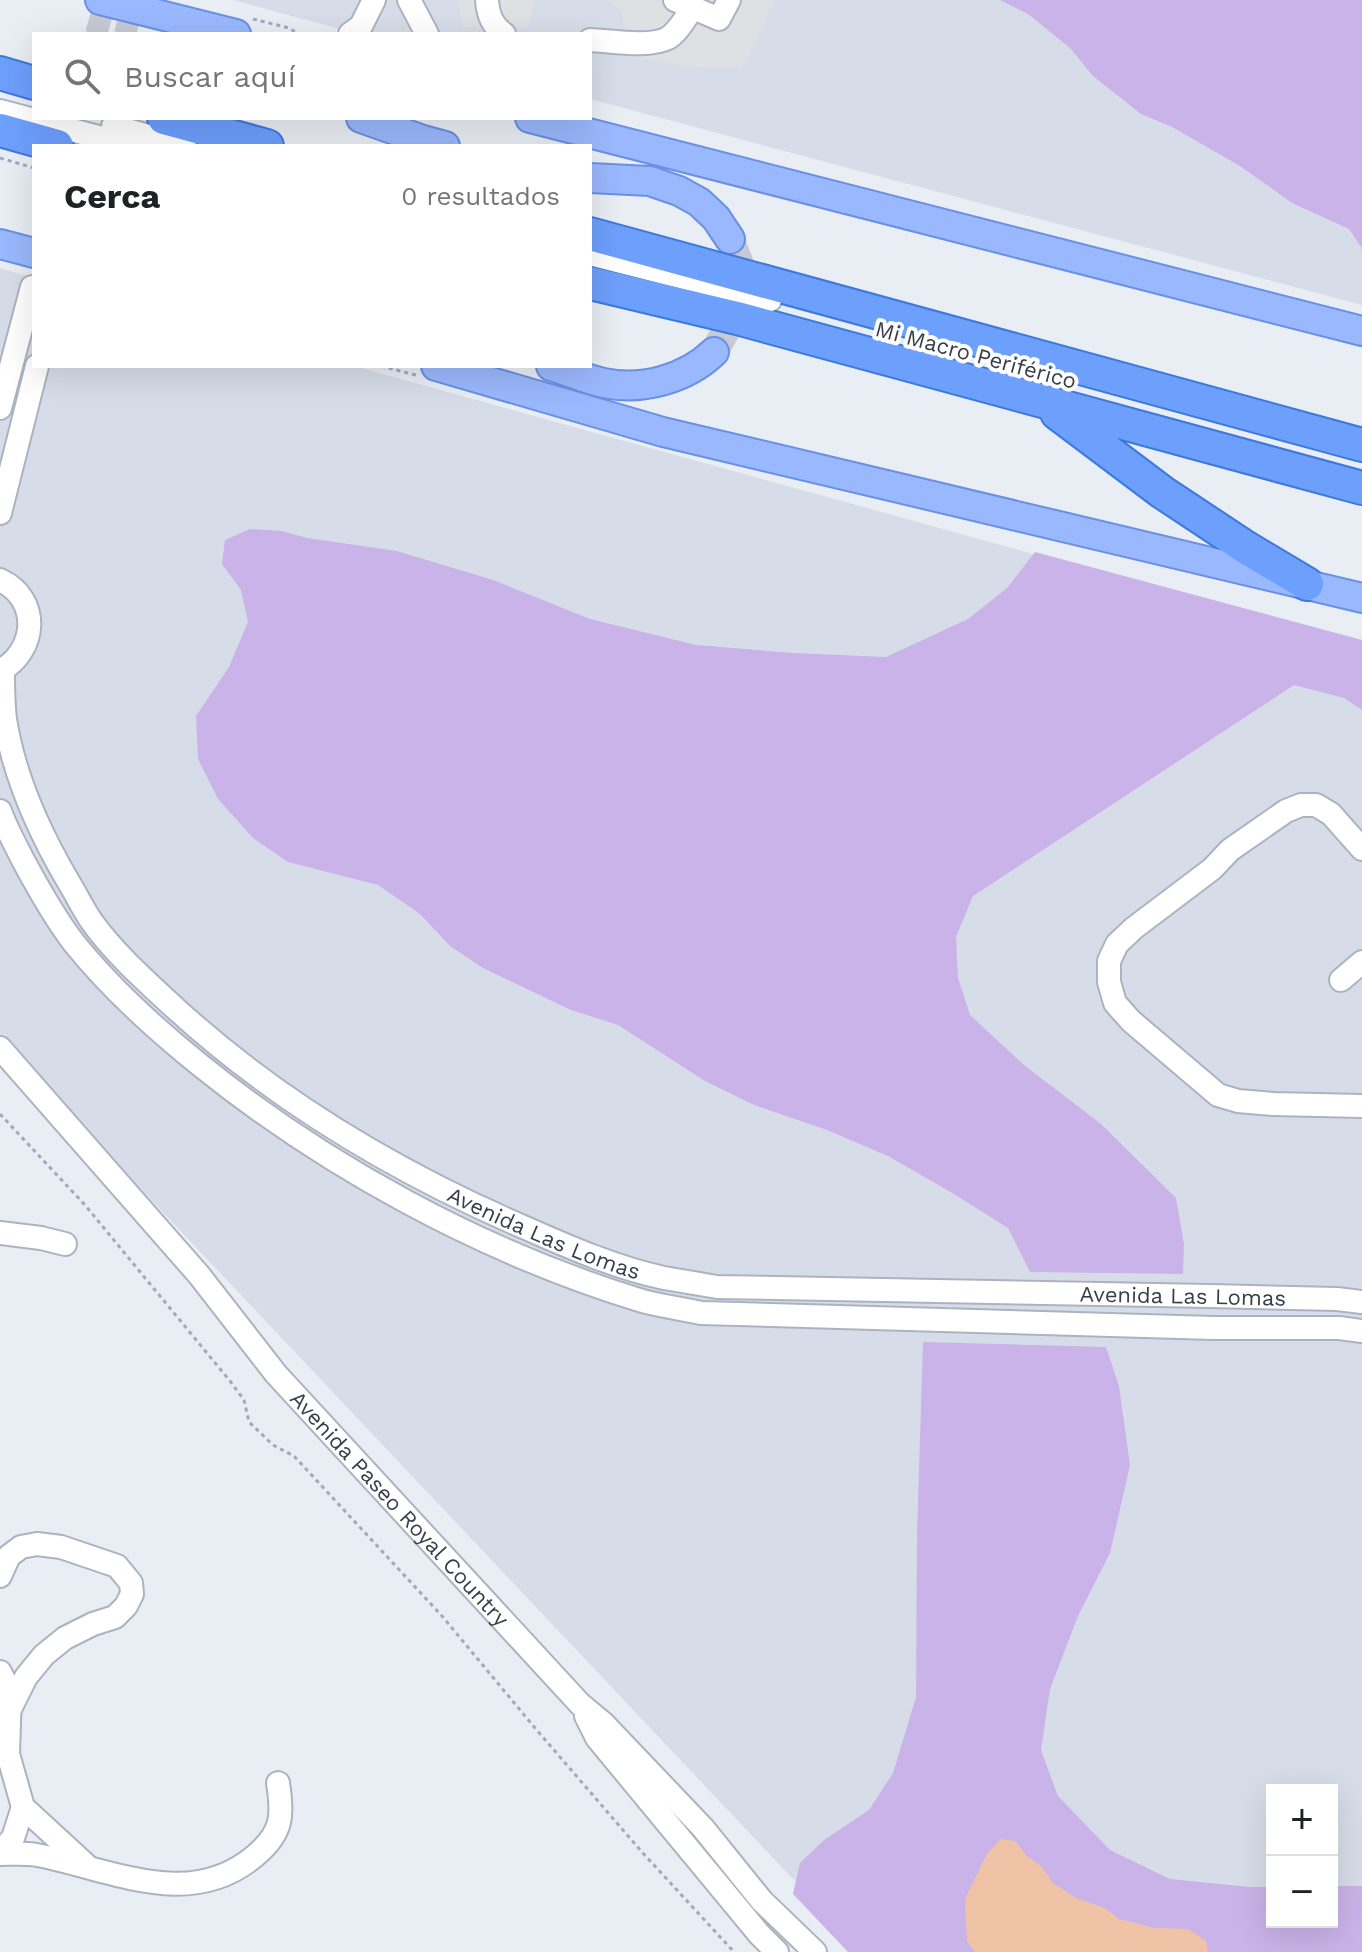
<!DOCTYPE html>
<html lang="es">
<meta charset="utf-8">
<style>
body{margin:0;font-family:"Work Sans",sans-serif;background:#f6f6f6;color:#202124}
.controls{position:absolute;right:24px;bottom:24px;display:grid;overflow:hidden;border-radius:0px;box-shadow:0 8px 32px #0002}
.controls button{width:72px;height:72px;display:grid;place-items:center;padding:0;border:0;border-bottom:2px solid #e0e0e0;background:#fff;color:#202124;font:40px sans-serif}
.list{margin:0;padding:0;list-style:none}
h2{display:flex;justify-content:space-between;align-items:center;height:104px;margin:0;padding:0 32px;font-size:34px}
h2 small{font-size:26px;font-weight:400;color:#757577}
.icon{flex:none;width:44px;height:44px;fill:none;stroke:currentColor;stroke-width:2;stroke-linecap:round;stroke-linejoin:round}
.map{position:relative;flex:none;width:1362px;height:1952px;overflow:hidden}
.search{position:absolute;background:#fff;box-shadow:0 8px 32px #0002;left:32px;top:32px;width:560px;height:88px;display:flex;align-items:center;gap:20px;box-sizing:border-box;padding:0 28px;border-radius:0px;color:#757577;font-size:30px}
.panel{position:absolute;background:#fff;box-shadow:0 8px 32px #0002;left:32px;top:144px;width:560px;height:224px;border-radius:0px}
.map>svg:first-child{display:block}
.residential{fill:#d7dde8;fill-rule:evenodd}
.green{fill:#cab3e8}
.parking{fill:#dee0e3}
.water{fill:#f0c3a7}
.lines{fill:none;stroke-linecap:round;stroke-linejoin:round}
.minor-tunnel{stroke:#c6cad2;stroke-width:22;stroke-dasharray:22 11;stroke-linecap:butt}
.major-tunnel{stroke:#c6cad2;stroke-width:28;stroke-dasharray:28 14;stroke-linecap:butt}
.minor-casing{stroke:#acb3c0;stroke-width:26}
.major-casing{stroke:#6990e3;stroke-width:32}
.highway-casing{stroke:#3c79dc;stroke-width:36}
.path{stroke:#9dabc2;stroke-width:3;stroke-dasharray:4 4;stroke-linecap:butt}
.minor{stroke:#fff;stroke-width:22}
.major{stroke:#9ab8fd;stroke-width:28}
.highway{stroke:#6d9ffc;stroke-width:32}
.labels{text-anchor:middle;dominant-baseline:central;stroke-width:8;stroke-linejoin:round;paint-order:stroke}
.street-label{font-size:22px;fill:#383e48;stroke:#fff}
</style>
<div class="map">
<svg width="1362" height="1952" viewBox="0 0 1362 1952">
<rect width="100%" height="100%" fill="#e9edf4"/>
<path class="residential" d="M233,0H1362V305L590,99V34H358Z
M0,268L34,278V366H354L1362,645V1952H862L0,1040ZM1272,1790H1332V1922H1272Z"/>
<path class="green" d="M1000,0H1362V251L1361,247L1349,229L1292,203L1240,166L1172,127L1141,114L1093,76L1070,48L1028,14Z
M250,529L282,531L307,538L397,551L493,580L590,619L696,645L793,653L886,657L968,619L1007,588L1035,552L1362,640V710L1344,698L1294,685L973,896L956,937L958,978L970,1015L1024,1065L1101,1124L1176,1198L1184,1244L1183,1274L1030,1272L1008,1228L954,1194L888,1156L827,1130L754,1105L705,1081L618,1025L571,1010L483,968L450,946L420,914L378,885L288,862L253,838L218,799L198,759L196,716L229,667L248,622L241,590L222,564L225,540Z
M923,1342L1106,1347L1119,1386L1130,1465L1110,1553L1078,1616L1050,1689L1041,1750L1058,1796L1110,1850L1170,1879L1250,1887H1272V1922H1332V1886H1362V1952H848L793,1894L800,1863L824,1840L869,1810L893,1773L916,1697L917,1535Z"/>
<path class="parking" d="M458,0H534L532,14L527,28L463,27Z
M609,0H775L742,68H703L629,57L622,12Z"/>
<path class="water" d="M1001,1839L1015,1841L1026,1855L1041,1866L1053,1883L1076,1898L1105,1908L1119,1919L1154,1928L1188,1929L1206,1941L1208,1952H975L967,1941L965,1899L987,1854Z"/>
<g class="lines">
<path class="minor-tunnel" d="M96,34L106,0
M125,34L134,0
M95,146L102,118"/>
<path class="major-tunnel" d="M714,352L727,329L739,280L740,264L730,239"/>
<defs>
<g id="minor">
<path d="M409,0L427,34"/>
<path d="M487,0C488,15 492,25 504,34"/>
<path d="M675,0L719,19L729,0"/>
<path d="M350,34L361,26L374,0"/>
<path d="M590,40C611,41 650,48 668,38C678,32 686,17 693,8"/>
<path d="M0,111L132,146"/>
<path d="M113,126L185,146"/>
<path d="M590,254L770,300"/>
<path d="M0,408L32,287"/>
<path d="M0,513L37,366"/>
<path d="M0,580C41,599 37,651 0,671"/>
<path id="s1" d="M3,670C3,686 3,703 5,719C14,777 38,830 68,881C76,894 83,909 92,922C115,954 148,983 176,1009C279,1103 400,1174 528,1229C571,1248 617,1268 664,1278C682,1281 700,1284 717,1287L1210,1296L1337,1299L1362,1302"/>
<path d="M0,811C6,828 15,844 23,860C38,888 54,917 74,943C111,989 154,1028 200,1065C325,1166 481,1251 636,1299C657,1306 680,1308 701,1313L1213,1328H1339L1362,1331"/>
<path d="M1362,849L1331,814L1316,805H1301L1286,811L1230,850L1212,869L1134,928L1117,944L1109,961V982L1115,1003L1131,1021L1218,1095L1238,1101L1273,1104L1362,1106"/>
<path d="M1341,980L1362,962"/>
<path id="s2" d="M0,1048L199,1275L276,1374L580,1704L604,1724L703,1828L762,1901L815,1952"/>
<path d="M0,1233L41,1238L65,1244"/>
<path d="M0,1576L9,1556L21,1547L37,1544L61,1547L117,1566L131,1583L132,1594L126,1606L115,1617L93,1624L65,1638L44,1655L26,1677L10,1709"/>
<path d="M0,1672L10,1691L8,1754L23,1807L85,1864"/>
<path d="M586,1716L597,1738L759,1934L777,1952"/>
<path d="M0,1852L13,1838L23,1807"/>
<path d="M0,1854C12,1854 25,1853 37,1855C111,1869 190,1912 256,1855C283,1832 283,1815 278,1783"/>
</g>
<path id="major" d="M100,0L236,34
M361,118L423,140L445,146
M530,118L1362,331
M590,178L650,181L679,191L699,202L716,218L730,239
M0,244L34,253
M436,366L663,432L1362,598
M551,366C568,371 586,379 604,383C642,391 686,379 714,352"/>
<path id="highway" d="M0,73L34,83
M164,118L267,146
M0,130L57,146
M590,234L1362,445
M590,283L737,318L1362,488
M1057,413L1162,492L1245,547L1307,584"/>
</defs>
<use href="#minor" class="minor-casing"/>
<use href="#major" class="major-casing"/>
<use href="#highway" class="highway-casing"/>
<path class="path" d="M253,19L289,28L298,34
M0,158L34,168
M381,366L416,375
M0,1114L85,1205L230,1381L244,1400L249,1422L273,1445L294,1456L442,1616L535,1728L641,1851L734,1952"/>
<use href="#minor" class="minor"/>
<use href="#major" class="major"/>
<use href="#highway" class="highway"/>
</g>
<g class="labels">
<g class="street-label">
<text transform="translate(976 355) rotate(15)">Mi Macro Periférico</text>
<text stroke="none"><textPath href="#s1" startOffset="826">Avenida Las Lomas</textPath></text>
<text stroke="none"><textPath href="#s1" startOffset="1474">Avenida Las Lomas</textPath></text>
<text stroke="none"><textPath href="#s2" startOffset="610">Avenida Paseo Royal Country</textPath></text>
</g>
</g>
</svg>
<div class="controls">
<button>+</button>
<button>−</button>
</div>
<div class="search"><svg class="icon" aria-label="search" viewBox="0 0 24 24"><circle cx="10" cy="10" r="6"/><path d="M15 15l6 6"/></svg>Buscar aquí</div>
<section class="panel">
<h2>Cerca<small>0 resultados</small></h2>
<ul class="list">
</ul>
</section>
</div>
